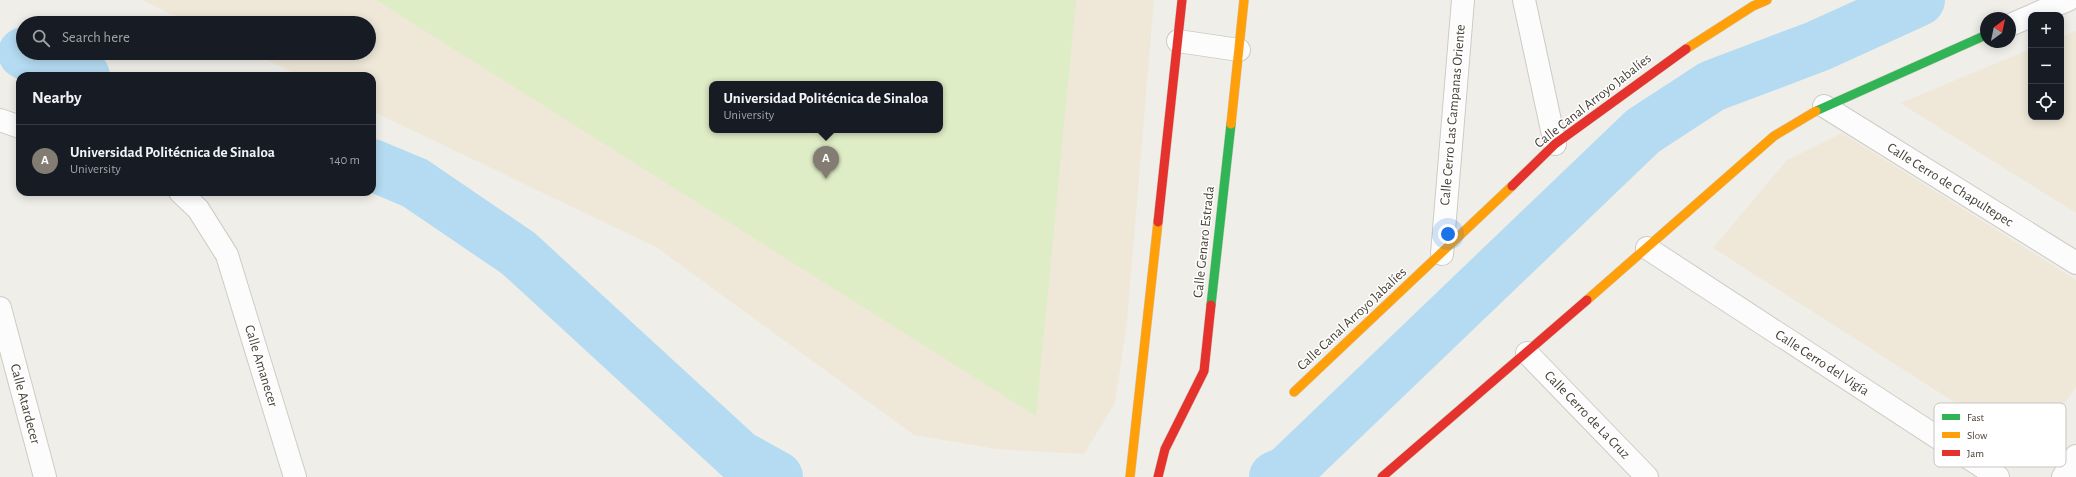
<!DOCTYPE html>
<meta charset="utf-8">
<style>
body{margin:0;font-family:"Alegreya Sans",sans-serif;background:#242831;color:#f1f3f6}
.controls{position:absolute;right:12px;top:12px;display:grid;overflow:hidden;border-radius:8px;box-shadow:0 2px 10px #0003}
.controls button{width:36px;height:36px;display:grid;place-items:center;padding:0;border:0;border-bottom:1px solid #363941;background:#171b24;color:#f1f3f6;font:20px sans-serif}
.compass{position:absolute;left:1980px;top:12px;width:36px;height:36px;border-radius:50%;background:#171b24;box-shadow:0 2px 10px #0003;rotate:33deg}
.you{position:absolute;left:1448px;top:234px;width:14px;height:14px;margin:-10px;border:3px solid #fff;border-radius:50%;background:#1a73e8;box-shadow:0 0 0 6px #1a73e833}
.badge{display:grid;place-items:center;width:26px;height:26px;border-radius:50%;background:#827c73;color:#fff;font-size:13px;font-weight:700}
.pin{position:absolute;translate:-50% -33px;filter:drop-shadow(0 1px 2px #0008)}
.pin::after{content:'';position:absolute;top:21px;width:14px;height:12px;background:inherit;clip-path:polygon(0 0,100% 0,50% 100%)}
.popup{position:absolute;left:709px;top:81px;width:234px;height:52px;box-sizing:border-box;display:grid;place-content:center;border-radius:8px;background:#171b24;filter:drop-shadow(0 1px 3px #0005);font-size:13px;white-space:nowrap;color:#9ea1a6}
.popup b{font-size:15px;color:#f1f3f6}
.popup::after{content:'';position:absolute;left:50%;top:100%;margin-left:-8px;border:8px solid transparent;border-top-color:#171b24}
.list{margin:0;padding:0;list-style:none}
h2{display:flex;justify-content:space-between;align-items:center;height:52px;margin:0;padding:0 16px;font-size:17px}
h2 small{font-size:13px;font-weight:400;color:#9ea1a6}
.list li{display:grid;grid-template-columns:26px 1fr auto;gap:12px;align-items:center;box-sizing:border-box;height:72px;padding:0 16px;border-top:1px solid #363941}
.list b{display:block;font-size:15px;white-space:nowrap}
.list p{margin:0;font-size:13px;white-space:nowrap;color:#9ea1a6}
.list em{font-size:13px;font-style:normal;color:#9ea1a6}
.icon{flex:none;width:22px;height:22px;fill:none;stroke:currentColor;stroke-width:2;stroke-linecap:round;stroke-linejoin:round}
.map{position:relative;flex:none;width:2076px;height:477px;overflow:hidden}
.search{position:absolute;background:#171b24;box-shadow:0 2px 10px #0003;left:16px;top:16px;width:360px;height:44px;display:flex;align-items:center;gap:10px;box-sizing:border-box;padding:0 14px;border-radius:22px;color:#9ea1a6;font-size:15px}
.panel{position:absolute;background:#171b24;box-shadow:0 2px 10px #0003;left:16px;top:72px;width:360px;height:124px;border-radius:12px}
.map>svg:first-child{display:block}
.education{fill:#efe8d9;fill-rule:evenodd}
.green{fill:#deedc5;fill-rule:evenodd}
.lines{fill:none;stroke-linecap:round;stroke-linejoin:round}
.river{stroke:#b4dbf2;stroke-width:52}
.street-casing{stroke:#cecbc5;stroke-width:24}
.fast-casing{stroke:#d1ccc0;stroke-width:10}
.slow-casing{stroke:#d1ccc0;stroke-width:10}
.jam-casing{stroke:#d1ccc0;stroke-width:10}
.street{stroke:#fdfcfc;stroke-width:22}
.fast{stroke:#30b455;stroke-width:9}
.slow{stroke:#ff9f0a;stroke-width:9}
.jam{stroke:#e5322d;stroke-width:9}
.labels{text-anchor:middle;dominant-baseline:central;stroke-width:3;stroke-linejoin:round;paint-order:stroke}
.street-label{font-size:14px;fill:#463e34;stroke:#fff}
.key{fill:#fff;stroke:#c8c5c2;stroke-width:1}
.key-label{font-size:11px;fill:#463e34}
</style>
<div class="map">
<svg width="2076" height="477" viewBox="0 0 2076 477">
<rect width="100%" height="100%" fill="#f0eee8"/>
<path class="education" d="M142,0H1154L1127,322L1115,403L1084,454L996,449L914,435L656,247L372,111V76H300L252,53H369V23H190ZM712,84H940V130H712Z
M2076,31V213L1900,103L2031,49V117H2061V37Z
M1842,133L2076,280V386L2034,453L1713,248L1787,160Z"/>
<path class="green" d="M376,0H1076L1036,416ZM712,84H940V130H712Z"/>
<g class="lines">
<path class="river" d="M24,53L59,69L84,76
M372,165L415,183L518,253L739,456L777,477
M1275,477L1287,472L1643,131L1712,86L1818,46L1919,0"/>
<defs>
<path id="street" d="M1524,0L1555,144
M2033,15L2068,0
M2010,25L2031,16
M1178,41L1239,50
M1824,106L2076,263
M0,120L20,127
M180,192L198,209L227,255L295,477
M1647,248L1998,477
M1442,254L1463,0
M0,308L45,477
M1527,353L1647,477
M2063,477L2076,456"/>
<path id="fast" d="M1816,111L1986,35
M1211,305L1231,124"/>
<path id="slow" d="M1686,49L1753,6L1767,0
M1231,124L1244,0
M1587,300L1774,136L1816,111
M1294,392L1512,186
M1130,477L1158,222"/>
<path id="jam" d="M1512,186L1555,144L1686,49
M1158,222L1182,0
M1158,477L1165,449L1204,371L1211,305
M1382,477L1587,300"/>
</defs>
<use href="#street" class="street-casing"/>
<use href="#fast" class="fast-casing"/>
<use href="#slow" class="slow-casing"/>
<use href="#jam" class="jam-casing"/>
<use href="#street" class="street"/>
<use href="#fast" class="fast"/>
<use href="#slow" class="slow"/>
<use href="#jam" class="jam"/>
</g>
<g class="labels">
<g class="street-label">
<text transform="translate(1593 101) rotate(-38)">Calle Canal Arroyo Jabalíes</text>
<text transform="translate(1453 115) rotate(-85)">Calle Cerro Las Campanas Oriente</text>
<text transform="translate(1950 185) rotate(32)">Calle Cerro de Chapultepec</text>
<text transform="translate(1204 242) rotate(-84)">Calle Genaro Estrada</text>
<text transform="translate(1352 319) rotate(-43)">Calle Canal Arroyo Jabalíes</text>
<text transform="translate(1822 363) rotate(33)">Calle Cerro del Vigía</text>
<text transform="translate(261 366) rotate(73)">Calle Amanecer</text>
<text transform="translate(25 404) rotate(75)">Calle Atardecer</text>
<text transform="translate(1587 415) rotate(46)">Calle Cerro de La Cruz</text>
</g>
</g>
<rect x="1934" y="403" width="132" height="64" rx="6" class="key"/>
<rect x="1942" y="414" width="18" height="6" fill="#30b455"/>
<rect x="1942" y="432" width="18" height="6" fill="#ff9f0a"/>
<rect x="1942" y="450" width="18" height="6" fill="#e5322d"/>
<g class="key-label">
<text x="1967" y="421">Fast</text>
<text x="1967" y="439">Slow</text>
<text x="1967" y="457">Jam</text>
</g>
</svg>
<div class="controls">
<button>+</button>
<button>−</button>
<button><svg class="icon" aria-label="locate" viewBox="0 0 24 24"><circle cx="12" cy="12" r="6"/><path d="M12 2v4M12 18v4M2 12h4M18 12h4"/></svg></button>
</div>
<svg class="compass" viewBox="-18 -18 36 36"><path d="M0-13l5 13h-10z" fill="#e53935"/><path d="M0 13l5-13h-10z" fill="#9ea1a6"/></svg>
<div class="you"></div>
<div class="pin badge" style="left:826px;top:179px">A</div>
<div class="popup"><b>Universidad Politécnica de Sinaloa</b>University</div>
<div class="search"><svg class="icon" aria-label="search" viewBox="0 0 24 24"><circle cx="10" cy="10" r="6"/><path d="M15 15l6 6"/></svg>Search here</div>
<section class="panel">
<h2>Nearby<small></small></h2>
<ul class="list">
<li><span class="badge">A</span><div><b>Universidad Politécnica de Sinaloa</b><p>University</p></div><em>140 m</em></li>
</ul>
</section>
</div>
